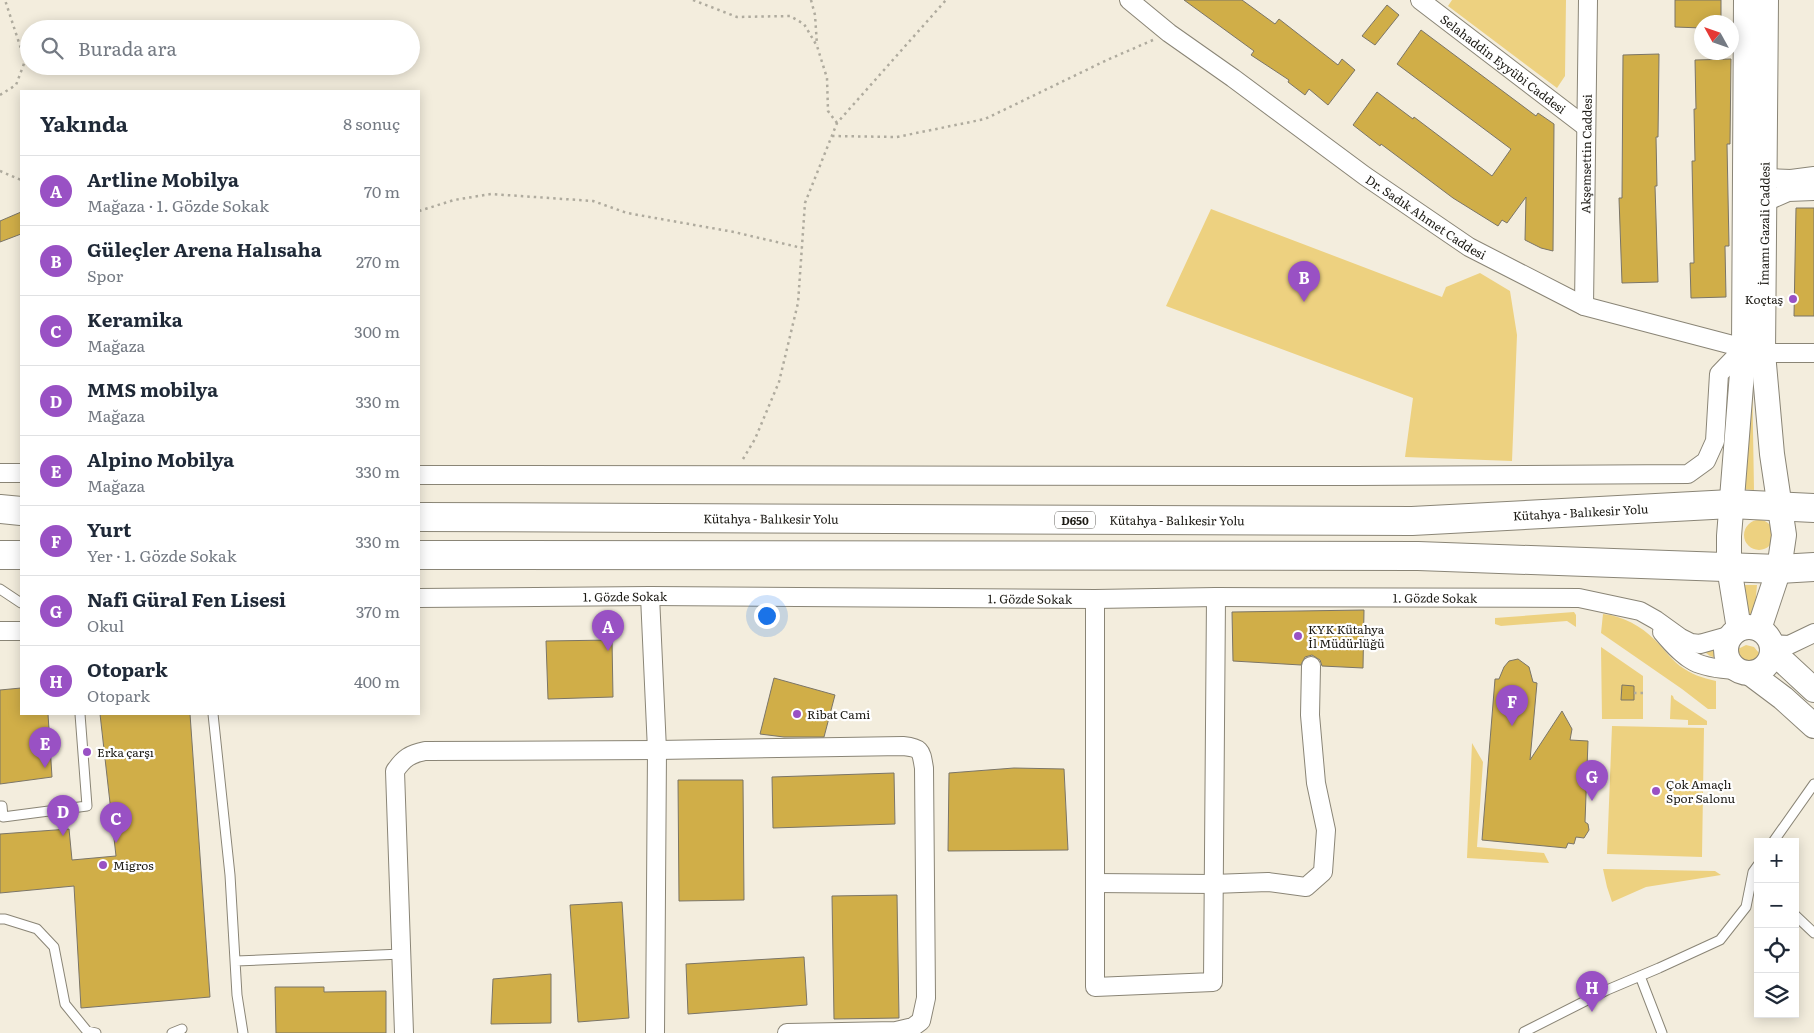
<!DOCTYPE html>
<html lang="tr">
<meta charset="utf-8">
<style>
body{margin:0;font-family:Literata,serif;background:#f6f6f7;color:#1f2937}
.controls{position:absolute;right:15px;bottom:15px;display:grid;overflow:hidden;border-radius:0px;box-shadow:0 2px 12px #0003}
.controls button{width:45px;height:45px;display:grid;place-items:center;padding:0;border:0;border-bottom:1px solid #e0e1e3;background:#fff;color:#1f2937;font:25px sans-serif}
.compass{position:absolute;left:1694px;top:15px;width:45px;height:45px;border-radius:50%;background:#fff;box-shadow:0 2px 12px #0003;rotate:310deg}
.you{position:absolute;left:766px;top:615px;width:18px;height:18px;margin:-12px;border:4px solid #fff;border-radius:50%;background:#1a73e8;box-shadow:0 0 0 8px #1a73e833}
.badge{display:grid;place-items:center;width:32px;height:32px;border-radius:50%;background:#9951c4;color:#fff;font-size:16px;font-weight:700}
.pin{position:absolute;translate:-50% -41px;filter:drop-shadow(0 1px 2px #0008)}
.pin::after{content:'';position:absolute;top:26px;width:18px;height:15px;background:inherit;clip-path:polygon(0 0,100% 0,50% 100%)}
.list{margin:0;padding:0;list-style:none}
h2{display:flex;justify-content:space-between;align-items:center;height:65px;margin:0;padding:0 20px;font-size:21px}
h2 small{font-size:16px;font-weight:400;color:#747a83}
.list li{display:grid;grid-template-columns:32px 1fr auto;gap:15px;align-items:center;box-sizing:border-box;height:70px;padding:0 20px;border-top:1px solid #e0e1e3}
.list b{display:block;font-size:19px;white-space:nowrap}
.list p{margin:0;font-size:16px;white-space:nowrap;color:#747a83}
.list em{font-size:16px;font-style:normal;color:#747a83}
.icon{flex:none;width:28px;height:28px;fill:none;stroke:currentColor;stroke-width:2;stroke-linecap:round;stroke-linejoin:round}
.map{position:relative;flex:none;width:1814px;height:1033px;overflow:hidden}
.search{position:absolute;background:#fff;box-shadow:0 2px 12px #0003;left:20px;top:20px;width:400px;height:55px;display:flex;align-items:center;gap:12px;box-sizing:border-box;padding:0 18px;border-radius:28px;color:#747a83;font-size:19px}
.panel{position:absolute;background:#fff;box-shadow:0 2px 12px #0003;left:20px;top:90px;width:400px;height:625px;border-radius:0px}
.map>svg:first-child{display:block}
.green{fill:#edd180}
.building{fill:#d0ae48;stroke:#7b7567}
.lines{fill:none;stroke-linecap:round;stroke-linejoin:round}
.lane-casing{stroke:#8a8576;stroke-width:11}
.street-casing{stroke:#8a8576;stroke-width:20}
.secondary-casing{stroke:#8a8576;stroke-width:26}
.highway-casing{stroke:#8a8576;stroke-width:30}
.path{stroke:#afab9e;stroke-width:2.5;stroke-dasharray:2.5 4;stroke-linecap:butt}
.lane{stroke:#fff;stroke-width:9}
.street{stroke:#fff;stroke-width:18}
.secondary{stroke:#fff;stroke-width:24}
.highway{stroke:#fff;stroke-width:28}
.poi-dot{fill:#9951c4;stroke:#fff;stroke-width:2}
.labels{text-anchor:middle;dominant-baseline:central;stroke-width:4.5;stroke-linejoin:round;paint-order:stroke}
.shield{fill:#fff;stroke:#605f5a;stroke-width:1}
.shield-label{font-size:11px;font-weight:bold;fill:#1c1a14}
.street-label{font-size:12px;fill:#1c1a14;stroke:#fff}
.poi-label{font-size:12px;fill:#1c1a14;stroke:#fff;text-anchor:start}
</style>
<div class="map">
<svg width="1814" height="1033" viewBox="0 0 1814 1033">
<rect width="100%" height="100%" fill="#f3eddd"/>
<path class="green" d="M1452,0H1566L1565,76L1557,88L1448,6Z
M1211,209L1442,297L1446,287L1480,273L1510,291L1517,335L1512,461L1405,457L1413,398L1166,306Z
M1752,370L1754,490L1741,489Z
M1744 535a15 15 0 1 1 30 0a15 15 0 1 1-30 0Z
M1743,585H1757L1754,619H1749Z
M1574,612L1576,615V627L1567,621L1501,626L1495,624V618Z
M1603,614C1623,616 1641,626 1655,640C1664,649 1670,658 1680,666C1691,674 1702,678 1716,681V709H1708L1682,689L1601,633Z
M1723,642L1722,660L1710,656L1700,648Z
M1746,645L1754,647L1759,653V662L1754,668L1737,664L1735,657L1738,649Z
M1601,647L1643,676V719H1602Z
M1671,695L1673,696L1674,699L1707,721V725H1688V720L1670,719Z
M1612,726L1704,728L1702,857L1607,854Z
M1472,743L1483,762L1477,847L1544,853L1549,863L1467,858Z
M1603,869L1715,871L1721,875L1646,887L1612,902L1607,887Z"/>
<path class="building" d="M1184,0H1242L1275,24L1279,19L1338,65L1342,59L1355,70L1328,105L1309,89L1305,95L1288,82L1289,80L1251,55L1254,51Z
M1675,0H1721V22H1702V28L1675,27Z
M1387,5L1399,15L1375,45L1362,36Z
M1421,30L1536,116L1538,113L1554,124L1553,251L1541,248L1525,240L1526,197L1507,223L1502,220L1498,226L1453,198L1381,144L1380,146L1353,125L1377,92L1413,119L1414,117L1492,176L1511,149L1397,64Z
M1659,54L1658,137H1656L1657,186H1655L1658,282L1622,283L1619,198H1622L1623,55Z
M1731,59L1730,144H1727L1729,246H1725L1726,297L1691,298L1690,263H1694L1692,161H1695L1694,109H1696L1695,60Z
M1796,208H1814V316H1794Z
M21,212V234L0,242V221Z
M1364,610L1363,668L1322,666L1320,660L1312,655L1305,657L1301,665L1233,661L1232,612Z
M612,640L613,697L548,699L546,641Z
M1518,659L1529,667L1533,682L1537,683L1530,760L1562,711L1572,729L1570,740L1588,741L1585,822L1588,824L1589,830L1584,838L1576,837L1574,844L1568,843L1566,848L1482,840L1495,679H1499L1504,667L1509,661Z
M774,678L835,695L824,737H784L760,734Z
M1622,685L1634,686V700H1621Z
M21,688V714H48L52,777L0,784V690Z
M100,714H190L210,997L81,1008L74,886L0,893V834L69,829L72,860L116,856Z
M1014,768L1064,769L1068,850L948,851L949,773Z
M894,773L895,824L773,828L772,777Z
M678,780H743L744,900L679,901Z
M897,895L899,1018L834,1019L832,896Z
M622,902L629,1018L578,1022L570,905Z
M804,957L807,1005L688,1014L686,964Z
M551,974V1023L491,1024L493,979Z
M275,987H324V992L386,991V1033H276Z"/>
<g class="lines">
<defs>
<path id="lane" d="M0,589L21,603
M213,714L230,875L237,995L243,1033
M0,806H2L3,817L87,806L80,714
M1773,842L1814,784
M1795,915L1814,933
M0,919H5L37,929L54,947L65,1004L87,1031L96,1033
M236,961L402,954
M1640,976L1662,1033
M172,1033L182,1029
M1525,1033L1524,1032L1607,990L1659,968L1720,940L1746,907L1753,872L1758,865"/>
<g id="street">
<path id="s1" d="M1129,0L1169,33L1233,78L1365,176L1469,247L1584,306L1763,353H1814"/>
<path id="s2" d="M1420,0L1586,127"/>
<path d="M1765,178L1791,179L1814,176"/>
<path d="M1765,202L1788,192L1814,191"/>
<path id="s3" d="M1584,306L1588,0"/>
<path d="M0,473H21"/>
<path d="M419,475L1356,476L1688,474L1706,461L1715,441L1719,374L1744,348"/>
<path d="M650,596L657,750L655,1033"/>
<path id="s4" d="M419,598L650,596L1095,599L1216,597L1579,598L1640,611L1656,620L1681,638L1691,643L1700,644L1732,635"/>
<path d="M1095,599V987L1213,982L1216,597"/>
<path d="M0,631H21"/>
<path d="M1662,632C1687,662 1697,668 1736,670"/>
<path d="M1771,644L1789,645L1814,633"/>
<path d="M1095,883L1213,884L1268,882L1306,887L1323,872L1326,830L1316,783L1310,715L1311,666"/>
<path d="M404,1033L395,771C404,758 410,754 425,751L657,750L903,746C922,748 921,751 924,768L926,998L921,1021L913,1027L896,1031L787,1033"/>
</g>
<g id="secondary">
<circle cx="1749" cy="650" r="23"/>
<path d="M1739,629L1729,567V536L1744,348L1746,0"/>
<path id="s5" d="M1759,629L1779,569L1784,535L1772,454L1763,353L1766,0"/>
<path d="M1772,651L1814,690"/>
<path d="M1751,674L1783,698L1814,726"/>
</g>
<g id="highway">
<path d="M0,509L21,511"/>
<path id="s6" d="M419,517L1412,521L1731,504L1814,508"/>
<path d="M0,555H21"/>
<path d="M419,555L1418,556L1779,569L1814,567"/>
</g>
</defs>
<use href="#lane" class="lane-casing"/>
<use href="#street" class="street-casing"/>
<use href="#secondary" class="secondary-casing"/>
<use href="#highway" class="highway-casing"/>
<path class="path" d="M693,0L737,17L790,16L804,24L817,46L827,78L828,111L837,123
M811,0L815,15L817,45
M0,95L16,85L25,61L5,0
M832,136L897,137L985,119L1107,60L1153,40
M0,171L21,180
M419,211L454,200L491,194L593,201L627,213L734,232L802,248
M743,459L755,439L779,382L798,303L805,203L837,123L946,0
M1634,693H1643"/>
<use href="#lane" class="lane"/>
<use href="#street" class="street"/>
<use href="#secondary" class="secondary"/>
<use href="#highway" class="highway"/>
</g>
<g class="poi-dot">
<circle cx="1793" cy="299" r="5"/>
<circle cx="1298" cy="636" r="5"/>
<circle cx="797" cy="714" r="5"/>
<circle cx="87" cy="752" r="5"/>
<circle cx="1656" cy="791" r="5"/>
<circle cx="103" cy="865" r="5"/>
</g>
<g class="labels">
<rect class="shield" x="1055" y="511.5" width="40" height="17" rx="4"/>
<g class="shield-label">
<text x="1075" y="520">D650</text>
</g>
<g class="street-label">
<text stroke="none"><textPath href="#s2" startOffset="105">Selahaddin Eyyübi Caddesi</textPath></text>
<text stroke="none"><textPath href="#s3" startOffset="152">Akşemsettin Caddesi</textPath></text>
<text stroke="none"><textPath href="#s1" startOffset="368">Dr. Sadık Ahmet Caddesi</textPath></text>
<text stroke="none"><textPath href="#s5" startOffset="410">İmamı Gazali Caddesi</textPath></text>
<text stroke="none"><textPath href="#s6" startOffset="1162">Kütahya - Balıkesir Yolu</textPath></text>
<text stroke="none"><textPath href="#s6" startOffset="352">Kütahya - Balıkesir Yolu</textPath></text>
<text stroke="none"><textPath href="#s6" startOffset="758">Kütahya - Balıkesir Yolu</textPath></text>
<text stroke="none"><textPath href="#s4" startOffset="206">1. Gözde Sokak</textPath></text>
<text stroke="none"><textPath href="#s4" startOffset="1016">1. Gözde Sokak</textPath></text>
<text stroke="none"><textPath href="#s4" startOffset="611">1. Gözde Sokak</textPath></text>
</g>
<g class="poi-label">
<text x="1783" y="299" text-anchor="end">Koçtaş</text>
<text x="1308" y="629">KYK Kütahya<tspan x="1308" dy="14">İl Müdürlüğü</tspan></text>
<text x="807" y="714">Ribat Cami</text>
<text x="97" y="752">Erka çarşı</text>
<text x="1666" y="784">Çok Amaçlı<tspan x="1666" dy="14">Spor Salonu</tspan></text>
<text x="113" y="865">Migros</text>
</g>
</g>
</svg>
<div class="controls">
<button>+</button>
<button>−</button>
<button><svg class="icon" aria-label="locate" viewBox="0 0 24 24"><circle cx="12" cy="12" r="6"/><path d="M12 2v4M12 18v4M2 12h4M18 12h4"/></svg></button>
<button><svg class="icon" aria-label="layers" viewBox="0 0 24 24"><path d="M12 4l9 5-9 5-9-5zM3 14l9 5 9-5"/></svg></button>
</div>
<svg class="compass" viewBox="-18 -18 36 36"><path d="M0-13l5 13h-10z" fill="#e53935"/><path d="M0 13l5-13h-10z" fill="#747a83"/></svg>
<div class="you"></div>
<div class="pin badge" style="left:608px;top:651px">A</div>
<div class="pin badge" style="left:1304px;top:302px">B</div>
<div class="pin badge" style="left:116px;top:843px">C</div>
<div class="pin badge" style="left:63px;top:836px">D</div>
<div class="pin badge" style="left:45px;top:768px">E</div>
<div class="pin badge" style="left:1512px;top:726px">F</div>
<div class="pin badge" style="left:1592px;top:801px">G</div>
<div class="pin badge" style="left:1592px;top:1012px">H</div>
<div class="search"><svg class="icon" aria-label="search" viewBox="0 0 24 24"><circle cx="10" cy="10" r="6"/><path d="M15 15l6 6"/></svg>Burada ara</div>
<section class="panel">
<h2>Yakında<small>8 sonuç</small></h2>
<ul class="list">
<li><span class="badge">A</span><div><b>Artline Mobilya</b><p>Mağaza · 1. Gözde Sokak</p></div><em>70 m</em></li>
<li><span class="badge">B</span><div><b>Güleçler Arena Halısaha</b><p>Spor</p></div><em>270 m</em></li>
<li><span class="badge">C</span><div><b>Keramika</b><p>Mağaza</p></div><em>300 m</em></li>
<li><span class="badge">D</span><div><b>MMS mobilya</b><p>Mağaza</p></div><em>330 m</em></li>
<li><span class="badge">E</span><div><b>Alpino Mobilya</b><p>Mağaza</p></div><em>330 m</em></li>
<li><span class="badge">F</span><div><b>Yurt</b><p>Yer · 1. Gözde Sokak</p></div><em>330 m</em></li>
<li><span class="badge">G</span><div><b>Nafi Güral Fen Lisesi</b><p>Okul</p></div><em>370 m</em></li>
<li><span class="badge">H</span><div><b>Otopark</b><p>Otopark</p></div><em>400 m</em></li>
</ul>
</section>
</div>
